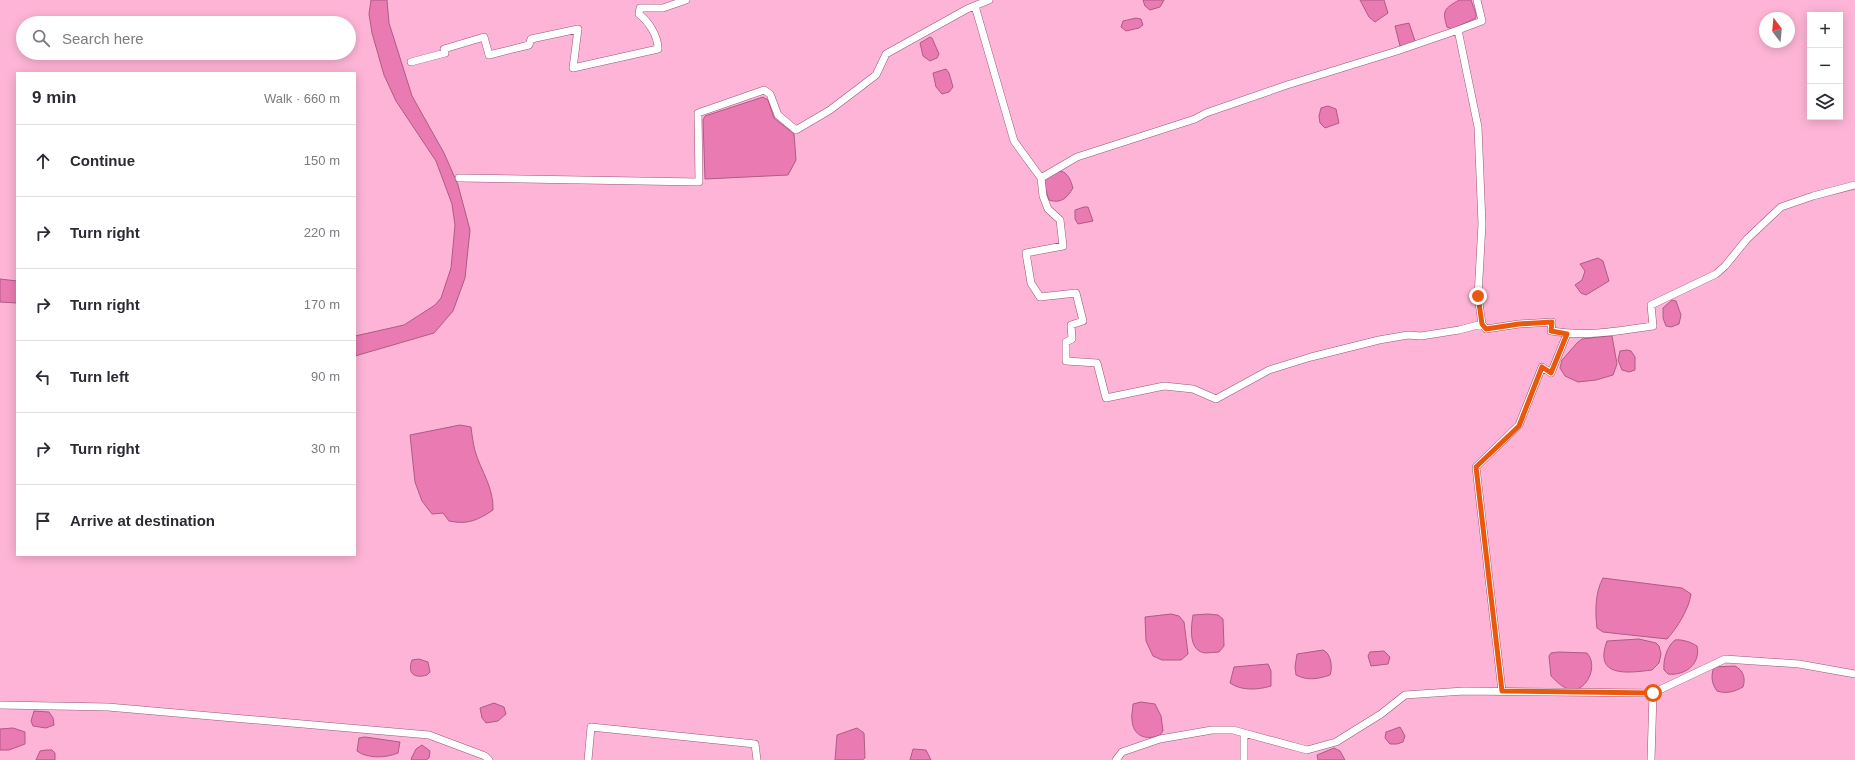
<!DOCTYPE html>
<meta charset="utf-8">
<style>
body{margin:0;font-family:Arial,sans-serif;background:#f2f2f3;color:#2b2b33}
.controls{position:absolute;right:12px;top:12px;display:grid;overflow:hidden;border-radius:0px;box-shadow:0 2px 10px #0003}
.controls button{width:36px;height:36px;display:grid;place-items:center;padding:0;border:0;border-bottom:1px solid #e1e1e2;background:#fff;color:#2b2b33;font:20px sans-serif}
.compass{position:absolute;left:1759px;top:12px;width:36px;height:36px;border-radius:50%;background:#fff;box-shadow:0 2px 10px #0003;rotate:344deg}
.stop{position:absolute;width:12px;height:12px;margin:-9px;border:3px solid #ea580c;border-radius:50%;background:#fff}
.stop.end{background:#ea580c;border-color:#fff;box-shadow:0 1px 4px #0008}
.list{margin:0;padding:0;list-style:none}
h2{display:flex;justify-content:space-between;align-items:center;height:52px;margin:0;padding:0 16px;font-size:17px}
h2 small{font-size:13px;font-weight:400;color:#7c7c81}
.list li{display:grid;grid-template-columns:26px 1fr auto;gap:12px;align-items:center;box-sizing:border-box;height:72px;padding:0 16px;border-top:1px solid #e1e1e2}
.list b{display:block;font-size:15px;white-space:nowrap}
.list em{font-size:13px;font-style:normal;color:#7c7c81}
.icon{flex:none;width:22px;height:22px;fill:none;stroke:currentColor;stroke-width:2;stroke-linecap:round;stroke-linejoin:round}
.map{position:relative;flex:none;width:1855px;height:760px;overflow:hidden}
.search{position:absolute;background:#fff;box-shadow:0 2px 10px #0003;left:16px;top:16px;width:340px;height:44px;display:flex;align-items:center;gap:10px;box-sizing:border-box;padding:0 14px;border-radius:22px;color:#7c7c81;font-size:15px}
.panel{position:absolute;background:#fff;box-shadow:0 2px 10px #0003;left:16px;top:72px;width:340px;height:484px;border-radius:0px}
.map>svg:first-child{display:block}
.water{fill:#ea7bb2;stroke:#b05a85}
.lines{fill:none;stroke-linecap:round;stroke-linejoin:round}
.minor-casing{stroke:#985776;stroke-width:8}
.minor{stroke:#fff;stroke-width:7}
.route{stroke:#ea580c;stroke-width:5}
</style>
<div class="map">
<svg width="1855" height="760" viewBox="0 0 1855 760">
<rect width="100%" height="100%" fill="#feb4d6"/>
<path class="water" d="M371,0H387L389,23L412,96L444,153L458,185L470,230L465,278L453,311L434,333L355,356V336L404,325L435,305L441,298L451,268L455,225L452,204L436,161L396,101L384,75L372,33L369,14Z
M1143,0H1164L1160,7L1150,10L1145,6Z
M1360,0H1384L1388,13L1375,22L1369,17Z
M1459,0H1471L1476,14V18L1452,29L1447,27C1442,10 1444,9 1459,0Z
M1136,18L1141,19L1143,25L1139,28L1126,31L1121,27L1123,21Z
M1409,23L1415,41L1408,45L1400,46L1395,26Z
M930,37L932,38L939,54L937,58L930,61L923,56L920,43Z
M946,69L949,73L953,87L949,92L942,94L936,87L933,73Z
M763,97L768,100L774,118L794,134L796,160L788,175L705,179L703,120L705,116Z
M1328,106L1336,109L1339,123L1325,128L1320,123L1319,116L1321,108Z
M1061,171C1068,173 1071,181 1073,188C1067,198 1061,204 1049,200L1043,181L1045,177Z
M1084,207H1088L1093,221L1078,224L1075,219V210Z
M1598,258L1603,261L1609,281L1586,295L1581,293L1575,285L1582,280L1585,271L1580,264Z
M0,279L17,281V303L0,302Z
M1672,300L1676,301L1681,315L1679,324L1671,327L1666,326L1663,318V308Z
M1608,336H1612L1617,364L1613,375L1596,380L1578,382L1565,376L1560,368L1562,360L1577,343L1582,339Z
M1627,350L1631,351L1635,357V370L1629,372L1622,370L1618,360L1620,351Z
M460,425L471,427C472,435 473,443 475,451C481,471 494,488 493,510C478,520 468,525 449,521L443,513L432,514L422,501L415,482L410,435Z
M1603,578L1682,588L1691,594C1689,609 1677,628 1667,639L1603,632L1597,628C1595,613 1595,592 1603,578Z
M1171,614L1179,616L1184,622L1188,654L1181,660H1162L1153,656L1146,641L1145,617Z
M1208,614L1218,615L1223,619L1224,646L1219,652C1215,652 1210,653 1206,653C1188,652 1191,627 1193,615Z
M1639,639L1656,643L1659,646L1661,654L1659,663L1652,670C1628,673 1593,678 1607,641Z
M1675,640C1681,639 1691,642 1697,646C1701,664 1685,676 1668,674L1664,670C1663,660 1667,646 1675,640Z
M1323,650C1331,653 1333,668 1330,675C1318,679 1308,681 1296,675L1295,667L1297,654Z
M1384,651L1390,657L1388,664L1371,666L1368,656L1370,652Z
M1559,652L1587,653C1600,667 1584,697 1566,688C1561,686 1555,680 1551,676L1549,656L1551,653Z
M419,659L428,662L430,672L427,675C414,679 407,673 412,660Z
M1268,664L1271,671V686C1258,690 1241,691 1230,683L1234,667Z
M1735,666C1743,670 1746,678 1743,687C1734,692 1726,694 1717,691C1711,683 1711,675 1714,667Z
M1141,702L1155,704L1161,716L1163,731L1160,735C1146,741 1133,736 1132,720C1131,715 1133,709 1133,704Z
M494,703L504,707L506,714L498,721L486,723L482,718L480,708Z
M34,711L49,712L53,718L54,725L46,728L33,726L31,721Z
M1400,727L1405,736L1403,742L1397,744H1390L1385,738L1386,732Z
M13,728L25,732V744L9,750H0V729Z
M857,728L864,733L865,758L862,760H835L837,735Z
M365,737L400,742L398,753C386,758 368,759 357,751L359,738Z
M422,745L430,751L429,758L426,760H412L411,759L416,749Z
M1334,748L1340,751L1345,760H1318L1317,755Z
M913,749L926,750L931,760H910Z
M46,750H52L55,753V760H36L40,751Z"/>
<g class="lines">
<defs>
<path id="minor" d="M1477,0L1482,21L1458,30L1478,127L1482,224L1478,296L1482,324L1486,329L1519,324L1552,322L1551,331C1586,337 1619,331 1653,326L1651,305L1716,274L1725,266L1747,239L1781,207L1813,196L1855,185
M975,6L1014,141L1041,178L1043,196L1048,209L1060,220L1063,246L1026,253L1031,283L1040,297L1076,293L1083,321L1071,325L1072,339L1066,342V361L1097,363L1106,398L1164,386L1193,389L1216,399L1269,370L1311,357L1379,340L1408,335L1421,336L1459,330L1482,324
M411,62L445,53L444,49L484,37L489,55L529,45L531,39L578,29L573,68L658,49C658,36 649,22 639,14L640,8H663L686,0
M459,178L699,182L698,113L764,90L770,94L778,115L796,130L830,110L876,75L886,54L967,9L989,0
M1041,178L1077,157L1195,119L1206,113L1287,85L1397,51L1458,30
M1502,691L1476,467L1519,425L1542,367L1551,373L1567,334
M0,705L108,707L429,735L485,756L489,760
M588,760L591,727L755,744L757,760
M1116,760L1122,752L1160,739L1212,730H1233L1307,750L1336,742L1381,714L1405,695L1464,691L1653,693L1725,659L1799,664L1855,674
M1244,760V733
M1651,760L1653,693"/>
</defs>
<use href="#minor" class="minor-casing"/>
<use href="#minor" class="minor"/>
</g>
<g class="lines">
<path class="route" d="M1478,296L1482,324L1486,329L1519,324L1552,322L1551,331L1567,334L1551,373L1542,367L1519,426L1476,467L1502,691L1653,693"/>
</g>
</svg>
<div class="controls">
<button>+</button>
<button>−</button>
<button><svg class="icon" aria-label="layers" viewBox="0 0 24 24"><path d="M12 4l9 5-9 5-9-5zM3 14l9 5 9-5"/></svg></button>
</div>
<svg class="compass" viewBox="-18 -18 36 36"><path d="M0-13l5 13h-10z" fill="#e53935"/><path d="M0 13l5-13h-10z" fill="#7c7c81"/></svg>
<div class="stop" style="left:1653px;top:693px"></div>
<div class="stop end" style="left:1478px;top:296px"></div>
<div class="search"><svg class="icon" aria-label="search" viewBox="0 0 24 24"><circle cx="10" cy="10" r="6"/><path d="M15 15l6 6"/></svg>Search here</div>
<section class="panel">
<h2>9 min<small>Walk · 660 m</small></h2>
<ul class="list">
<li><svg class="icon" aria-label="ahead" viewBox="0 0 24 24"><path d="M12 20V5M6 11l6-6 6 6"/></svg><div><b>Continue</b></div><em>150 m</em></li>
<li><svg class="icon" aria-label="right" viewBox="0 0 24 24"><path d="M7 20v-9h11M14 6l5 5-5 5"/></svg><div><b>Turn right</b></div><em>220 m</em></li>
<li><svg class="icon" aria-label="right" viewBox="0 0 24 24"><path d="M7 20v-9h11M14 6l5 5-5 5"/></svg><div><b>Turn right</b></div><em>170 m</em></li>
<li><svg class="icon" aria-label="left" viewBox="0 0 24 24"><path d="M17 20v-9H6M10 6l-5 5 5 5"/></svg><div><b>Turn left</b></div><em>90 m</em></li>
<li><svg class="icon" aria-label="right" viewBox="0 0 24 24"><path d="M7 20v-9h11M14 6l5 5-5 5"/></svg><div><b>Turn right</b></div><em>30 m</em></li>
<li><svg class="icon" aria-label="arrive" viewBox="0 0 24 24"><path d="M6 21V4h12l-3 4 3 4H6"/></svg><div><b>Arrive at destination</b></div></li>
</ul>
</section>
</div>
